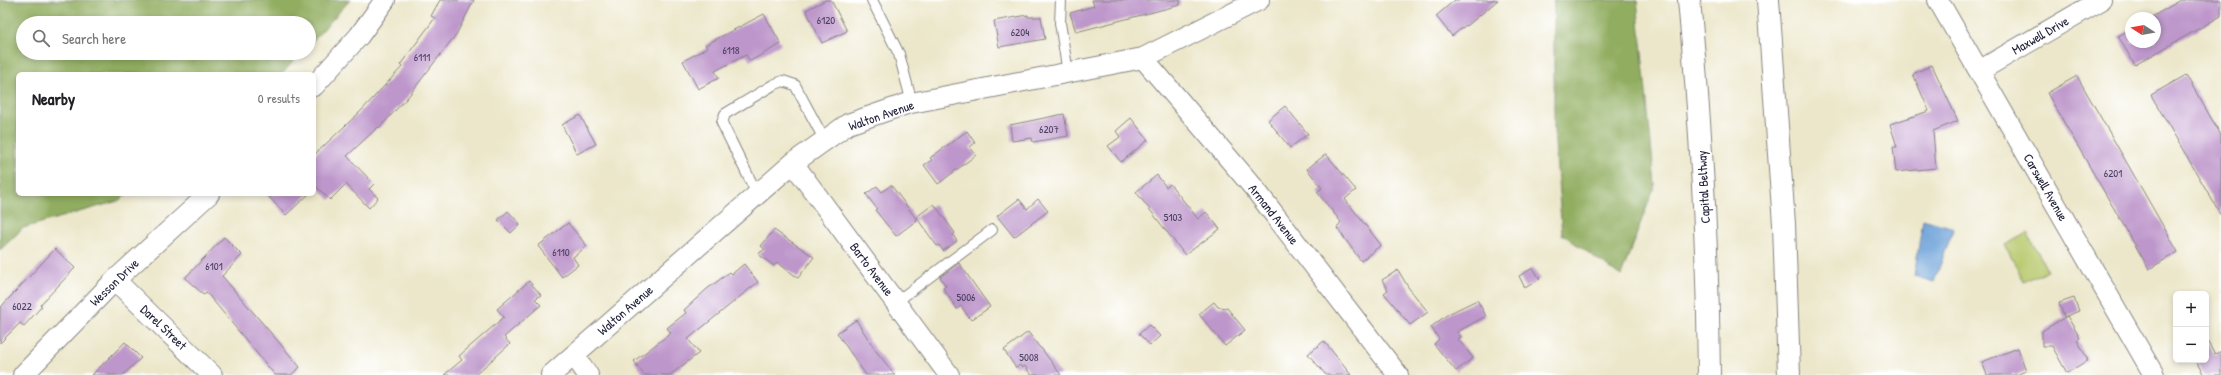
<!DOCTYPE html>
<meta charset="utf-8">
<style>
body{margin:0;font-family:"Patrick Hand",sans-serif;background:#f6f6f6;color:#202124}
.controls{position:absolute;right:12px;bottom:12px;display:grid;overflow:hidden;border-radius:6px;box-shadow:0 2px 6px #0003}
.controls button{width:36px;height:36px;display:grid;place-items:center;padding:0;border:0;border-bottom:1px solid #e0e0e0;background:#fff;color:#202124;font:20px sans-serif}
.compass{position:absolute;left:2125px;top:12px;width:36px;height:36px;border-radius:50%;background:#fff;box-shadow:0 2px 6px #0003;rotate:281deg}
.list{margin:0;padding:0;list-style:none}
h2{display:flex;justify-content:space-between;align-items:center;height:52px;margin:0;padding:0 16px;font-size:17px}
h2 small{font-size:13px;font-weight:400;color:#757577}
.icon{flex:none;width:22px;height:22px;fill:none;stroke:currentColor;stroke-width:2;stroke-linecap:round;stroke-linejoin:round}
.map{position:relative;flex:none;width:2221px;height:375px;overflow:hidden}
.search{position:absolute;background:#fff;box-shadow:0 2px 6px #0003;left:16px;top:16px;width:300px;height:44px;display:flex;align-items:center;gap:10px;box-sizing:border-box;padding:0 14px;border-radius:22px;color:#757577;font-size:15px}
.panel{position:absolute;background:#fff;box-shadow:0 2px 6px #0003;left:16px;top:72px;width:300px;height:124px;border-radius:6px}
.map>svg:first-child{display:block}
.green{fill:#b7c96d;stroke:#6c7654}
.forest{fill:#91ad60;stroke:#5a684e}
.water{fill:#6ba0d7;stroke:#466189}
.building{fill:#bd96cb}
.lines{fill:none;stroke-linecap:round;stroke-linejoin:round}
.service-casing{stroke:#878482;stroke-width:12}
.minor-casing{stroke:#878482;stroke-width:22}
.motorway-casing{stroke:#878482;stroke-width:24}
.service{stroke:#fff;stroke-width:10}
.minor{stroke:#fff;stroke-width:20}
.motorway{stroke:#fff;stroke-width:22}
.labels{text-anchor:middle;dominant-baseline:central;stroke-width:3.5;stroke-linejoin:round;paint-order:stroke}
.number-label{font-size:11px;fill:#493f5f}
.street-label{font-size:13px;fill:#22223b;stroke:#fff}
</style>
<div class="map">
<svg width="2221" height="375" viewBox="0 0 2221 375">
<rect width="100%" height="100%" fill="#fff"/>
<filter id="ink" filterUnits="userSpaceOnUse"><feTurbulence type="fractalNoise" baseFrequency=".025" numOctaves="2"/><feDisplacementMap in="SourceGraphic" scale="8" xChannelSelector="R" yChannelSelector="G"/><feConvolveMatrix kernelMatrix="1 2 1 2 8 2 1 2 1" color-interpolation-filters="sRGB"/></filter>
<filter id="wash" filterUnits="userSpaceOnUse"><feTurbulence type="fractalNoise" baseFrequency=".012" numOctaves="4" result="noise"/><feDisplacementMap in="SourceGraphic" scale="16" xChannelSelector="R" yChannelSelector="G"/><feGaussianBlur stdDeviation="0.9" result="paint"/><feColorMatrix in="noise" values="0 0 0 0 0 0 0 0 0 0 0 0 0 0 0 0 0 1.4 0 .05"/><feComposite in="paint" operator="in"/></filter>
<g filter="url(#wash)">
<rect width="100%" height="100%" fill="#ece7ca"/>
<path class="green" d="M2027,233L2047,270L2024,282L2005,245Z"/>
<path class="forest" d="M0,0H350L309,45V23H23V53H301L282,74H18V194H127L118,201L23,228L0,250Z
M1554,0H1637L1655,185L1621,276L1562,234L1554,130Z"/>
<path class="water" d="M1923,219L1954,228L1934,282L1914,276Z"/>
<g id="blocks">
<path class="building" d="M440,0H474L457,33L407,98L379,128L378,127L347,156L374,184L369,189L378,198L369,208L346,184L330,200L314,184V155L361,111L402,67L400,65L435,18L431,16Z
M826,0H831L847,31L822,43L806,10Z
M1092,0H1180V5L1076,32L1070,13L1094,6Z
M1455,0H1498L1467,26L1466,25L1452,36L1436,16Z
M2181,0H2221V16L2135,65L2118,36L2131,29V42H2155V18H2150Z
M764,14L781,44L750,61L746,55L715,71L719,78L698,89L683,61L707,48L705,45Z
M1028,15V17H1041L1045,39L999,47L994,21Z
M1932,65L1958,121L1933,131L1936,168L1896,172L1893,147H1897L1890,124L1929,111L1913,74Z
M2186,75L2221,135V215L2151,95Z
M2077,76L2178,252L2149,269L2047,93Z
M1285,106L1308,134L1290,148L1268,120Z
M1064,114L1068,136L1033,142L1032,138L1012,141L1010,125Z
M580,115L596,144L577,154L562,125Z
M1131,118L1148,140L1121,162L1108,146L1120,137L1116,131Z
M967,131L975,143L970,147L976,155L938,184L924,165L932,160L930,158Z
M1326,154L1356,190L1345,199L1381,245L1361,261L1337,228L1341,222L1317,192L1322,188L1307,169Z
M1157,175L1166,187L1170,184L1198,219L1206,212L1220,229L1185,255L1136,192Z
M891,185L917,220L896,236L875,210L877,209L866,194L877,186L882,192Z
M266,194H309L286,215Z
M1019,199L1027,209L1038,199L1048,211L1014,237L997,216Z
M934,204L955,233L953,235L957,241L943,251L939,245L937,246L916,217Z
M508,211L520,224L511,233L498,220Z
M568,223L587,246L573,257L578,265L562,277L538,246Z
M774,230L814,257L798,278L777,262L774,266L758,254L765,249L761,246Z
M224,237L242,255L222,276L300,367L291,375H275L206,292L204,295L185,278Z
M55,249L75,268L40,305L42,306L24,326L20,323L0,343V308Z
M959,263L990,307L971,320L961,306L957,309L943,288L946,286L940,277Z
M744,264L758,282L688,339L699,353L670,375H644L634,361L671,333L667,328L686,313L684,310L707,289L730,272L732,274Z
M1533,268L1540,279L1525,288L1519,276Z
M1398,270L1408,287L1428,312L1410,325L1384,293L1388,290L1382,280Z
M529,281L541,295L535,299L541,305L504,337L510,344L475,375H444L462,360L459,356L504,317L497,309Z
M2074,298L2079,311L2064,317L2059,303Z
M1477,300L1486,316L1457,332L1461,337L1458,339L1473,358L1456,371L1434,344L1439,339L1431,327L1448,314Z
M1214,302L1218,307L1227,308L1245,330L1225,346L1199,314Z
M2067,316L2080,338L2077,340L2088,360L2067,373L2052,346H2042V331Z
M856,320L876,351L895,375H866L837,333Z
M1149,325L1160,336L1150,345L1139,334Z
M1028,332L1040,348H1041L1061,375H1031L1025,366L1022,368L1020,365L1016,368L1004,350Z
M2206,339L2215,355L2221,351V375H2204L2195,360H2206Z
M1324,341L1351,375H1326L1308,354Z
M125,342L141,358L123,375H92Z
M2018,348L2026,371L2016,375H1987L1982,362Z"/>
</g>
</g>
<g filter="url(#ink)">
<use href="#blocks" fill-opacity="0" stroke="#878482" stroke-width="1"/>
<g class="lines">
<defs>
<path id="service" d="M872,0L899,54L912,103
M1061,0L1060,23L1068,73
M757,194L722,123L725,114L773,85L783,81L795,85L825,141
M896,302L992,230"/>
<path id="minor" d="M1938,0L2154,375
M1143,58L1254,188L1398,375
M1979,71L2101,0
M314,86L359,36L385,0
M793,163L949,375
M115,280L212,375
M574,355L588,375
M23,375L115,280L209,194
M551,375L793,163L848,124L906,104L1143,58L1259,0"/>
<path id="motorway" d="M1689,0C1701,125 1708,250 1709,375
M1768,0L1784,224L1789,375"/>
</defs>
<use href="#service" class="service-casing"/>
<use href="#minor" class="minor-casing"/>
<use href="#motorway" class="motorway-casing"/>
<use href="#service" class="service"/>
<use href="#minor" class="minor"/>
<use href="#motorway" class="motorway"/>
</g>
</g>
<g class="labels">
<g class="number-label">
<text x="826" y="20">6120</text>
<text x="1020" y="32">6204</text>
<text x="731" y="50">6118</text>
<text x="422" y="57">6111</text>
<text x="1049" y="129">6207</text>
<text x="2113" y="173">6201</text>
<text x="1173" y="217">5103</text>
<text x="561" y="252">6110</text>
<text x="214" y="266">6101</text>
<text x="966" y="297">5006</text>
<text x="22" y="306">6022</text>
<text x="1029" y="357">5008</text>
</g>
<g class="street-label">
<text transform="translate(2040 35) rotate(-30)">Maxwell Drive</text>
<text transform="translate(881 115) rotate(-19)">Walton Avenue</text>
<text transform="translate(1703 187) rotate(-93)">Capital Beltway</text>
<text transform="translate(2046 187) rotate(60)">Carswell Avenue</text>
<text transform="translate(1274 214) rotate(52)">Armand Avenue</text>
<text transform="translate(872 269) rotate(53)">Barto Avenue</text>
<text transform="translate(114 282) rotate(-44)">Wesson Drive</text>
<text transform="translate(625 310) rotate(-41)">Walton Avenue</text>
<text transform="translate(164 327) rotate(44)">Darel Street</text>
</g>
</g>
</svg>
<div class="controls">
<button>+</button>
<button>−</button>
</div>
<svg class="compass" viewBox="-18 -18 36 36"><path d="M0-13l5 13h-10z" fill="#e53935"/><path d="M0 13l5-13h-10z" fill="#757577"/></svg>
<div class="search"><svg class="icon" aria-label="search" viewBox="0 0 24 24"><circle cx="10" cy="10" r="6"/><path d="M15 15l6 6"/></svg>Search here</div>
<section class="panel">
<h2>Nearby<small>0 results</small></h2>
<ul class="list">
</ul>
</section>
</div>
